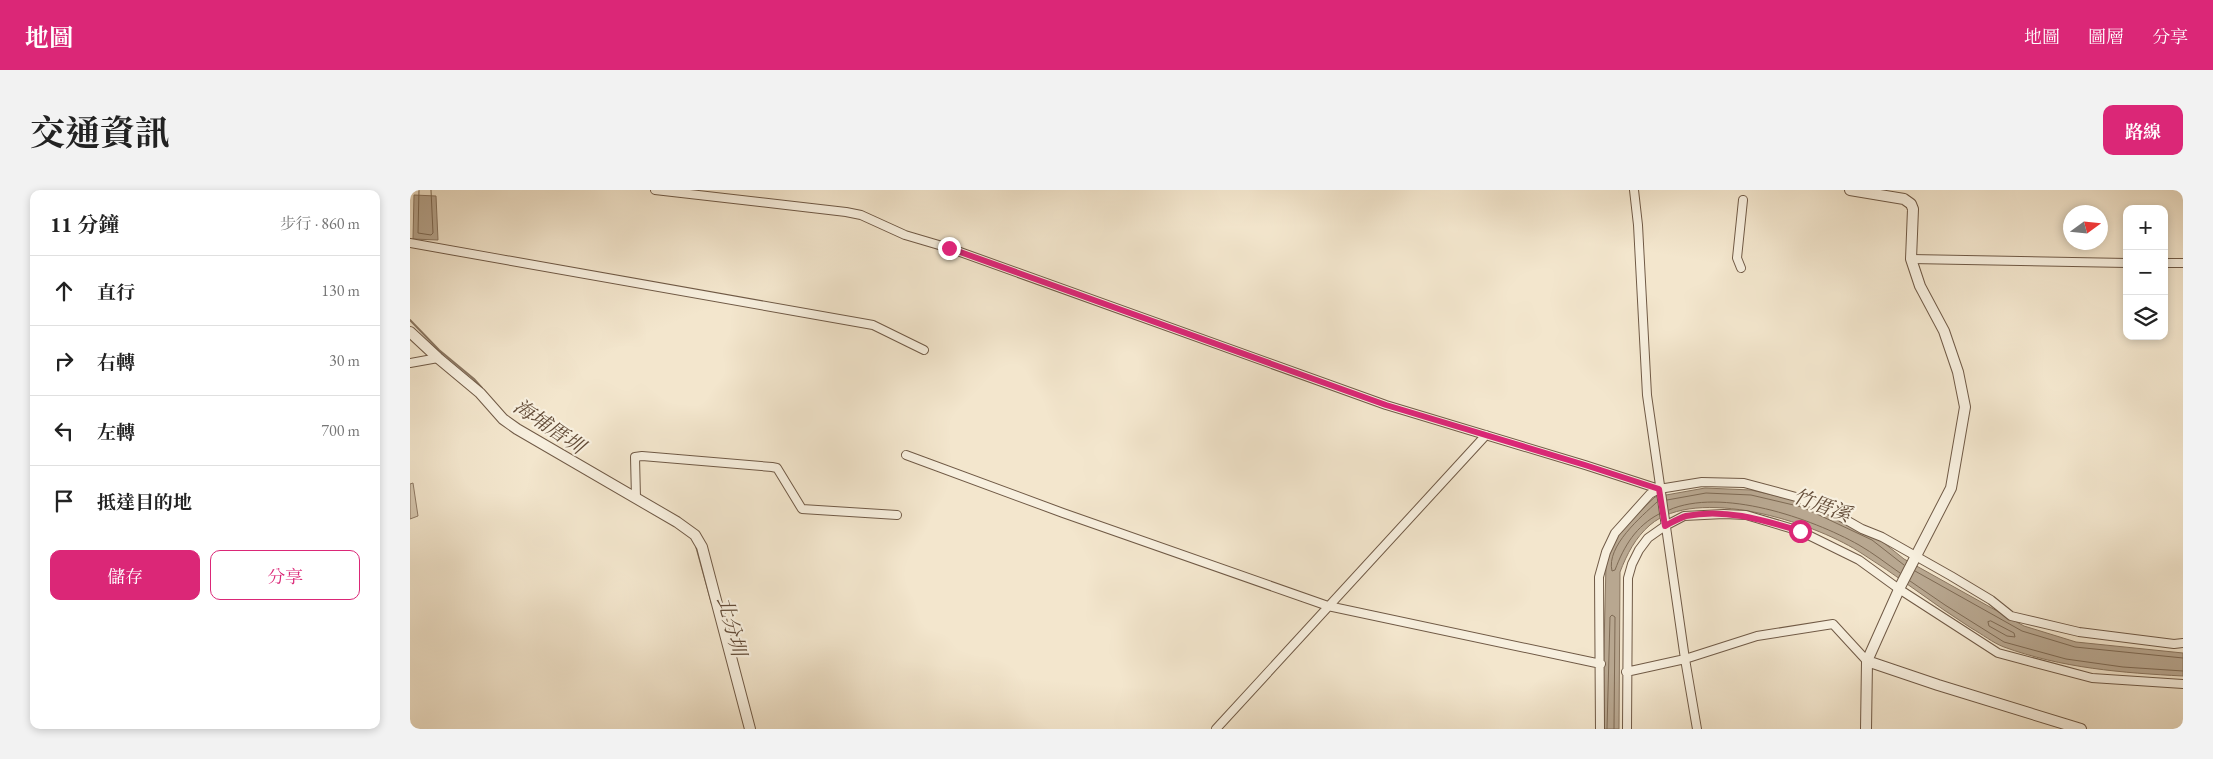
<!DOCTYPE html>
<html lang="zh-TW">
<meta charset="utf-8">
<style>
body{margin:0;font-family:"EB Garamond","Noto Serif TC",serif;background:#f2f2f2;color:#222}
.controls{position:absolute;right:15px;top:15px;display:grid;overflow:hidden;border-radius:10px;box-shadow:0 2px 8px #0003}
.controls button{width:45px;height:45px;display:grid;place-items:center;padding:0;border:0;border-bottom:1px solid #e0e0e0;background:#fff;color:#222;font:25px sans-serif}
.compass{position:absolute;left:1653px;top:15px;width:45px;height:45px;border-radius:50%;background:#fff;box-shadow:0 2px 8px #0003;rotate:75deg}
.stop{position:absolute;width:15px;height:15px;margin:-11px;border:4px solid #db2777;border-radius:50%;background:#fff}
.stop.end{background:#db2777;border-color:#fff;box-shadow:0 1px 5px #0008}
.list{margin:0;padding:0;list-style:none}
h2{display:flex;justify-content:space-between;align-items:center;height:65px;margin:0;padding:0 20px;font-size:21px}
h2 small{font-size:16px;font-weight:400;color:#767676}
.list li{display:grid;grid-template-columns:32px 1fr auto;gap:15px;align-items:center;box-sizing:border-box;height:70px;padding:0 20px;border-top:1px solid #e0e0e0}
.list b{display:block;font-size:19px;white-space:nowrap}
.list em{font-size:16px;font-style:normal;color:#767676}
.actions{display:flex;gap:10px;padding:15px 20px}
.actions a{flex:1;padding:11px 0;border:1px solid #db2777;border-radius:10px;text-align:center;font-size:18px;color:#db2777}
.actions .main{background:#db2777;color:#fff}
.icon{flex:none;width:28px;height:28px;fill:none;stroke:currentColor;stroke-width:2;stroke-linecap:round;stroke-linejoin:round}
.map{position:relative;flex:none;width:1773px;height:539px;overflow:hidden;border-radius:10px}
header{display:flex;align-items:center;gap:30px;box-sizing:border-box;height:70px;padding:0 25px;background:#db2777;color:#fff}
header strong{font-size:24px}
nav{display:flex;gap:28px;margin-inline-start:auto;font-size:18px}
.intro{display:flex;align-items:center;justify-content:space-between;box-sizing:border-box;height:120px;padding:0 30px}
h1{margin:0;font-size:35px}
.button{padding:12px 22px;border-radius:10px;background:#db2777;color:#fff;font-size:18px;font-weight:700}
main{display:flex;gap:30px;padding:0 30px}
aside{flex:1;background:#fff;border-radius:10px;box-shadow:0 2px 8px #0003}
.map>svg:first-child{display:block}
.green{fill:#d5c6ae;stroke:#8d7964}
.water{fill:#b8a790;stroke:#8a7660}
.lines{fill:none;stroke-linecap:round;stroke-linejoin:round}
.shore{stroke:#7e6a54;stroke-width:1}
.stream{stroke:#8a7660;stroke-width:2}
.minor-casing{stroke:#705a46;stroke-width:10}
.tertiary-casing{stroke:#705a46;stroke-width:12}
.minor{stroke:#f7efde;stroke-width:8}
.tertiary{stroke:#f7efde;stroke-width:10}
.route{stroke:#db2777;stroke-width:6}
.labels{text-anchor:middle;dominant-baseline:central;stroke-width:4.5;stroke-linejoin:round;paint-order:stroke}
.water-label{font-size:20px;font-style:italic;fill:#624b37;stroke:#f7efde}
</style>
<header>
<strong>地圖</strong>
<nav><a>地圖</a><a>圖層</a><a>分享</a></nav>
</header>
<div class="intro"><h1>交通資訊</h1><a class="button">路線</a></div>
<main>
<aside>
<h2>11 分鐘<small>步行 · 860 m</small></h2>
<ul class="list">
<li><svg class="icon" aria-label="ahead" viewBox="0 0 24 24"><path d="M12 20V5M6 11l6-6 6 6"/></svg><div><b>直行</b></div><em>130 m</em></li>
<li><svg class="icon" aria-label="right" viewBox="0 0 24 24"><path d="M7 20v-9h11M14 6l5 5-5 5"/></svg><div><b>右轉</b></div><em>30 m</em></li>
<li><svg class="icon" aria-label="left" viewBox="0 0 24 24"><path d="M17 20v-9H6M10 6l-5 5 5 5"/></svg><div><b>左轉</b></div><em>700 m</em></li>
<li><svg class="icon" aria-label="arrive" viewBox="0 0 24 24"><path d="M6 21V4h12l-3 4 3 4H6"/></svg><div><b>抵達目的地</b></div></li>
</ul>
<div class="actions"><a class="main">儲存</a><a>分享</a></div>
</aside>
<div class="map">
<svg width="1773" height="539" viewBox="0 0 1773 539">
<rect width="100%" height="100%" fill="#f3e6cd"/>
<filter id="stains"><feTurbulence type="fractalNoise" baseFrequency=".004" numOctaves="4"/><feColorMatrix values="0 0 0 0 .2 0 0 0 0 .09 0 0 0 0 .02 0 0 0 .5 -.17"/></filter>
<radialGradient id="worn" r=".72"><stop offset=".6" stop-color="#630" stop-opacity="0"/><stop offset="1" stop-color="#630" stop-opacity=".3"/></radialGradient>
<path class="green" d="M3,293L8,326L0,329V294Z"/>
<path class="water" d="M4,5L26,6L28,50L3,49Z
M1295,298L1341,300L1393,312L1464,345L1494,369L1614,436L1666,452L1773,463V486C1713,483 1651,478 1594,457C1583,453 1572,444 1561,438C1523,414 1487,385 1448,361C1402,332 1287,295 1240,335C1225,348 1217,364 1210,382L1209,539H1192L1196,374L1207,343L1245,307Z"/>
<g class="lines">
<path class="shore" d="M9,0L8,43L21,45L23,43L21,0
M1257,310L1296,303L1341,305L1392,317L1462,350L1494,375
M1247,312C1231,327 1196,356 1202,381L1205,380C1214,356 1226,336 1249,324
M1259,320C1311,297 1401,328 1449,355C1463,363 1477,374 1490,383
M1505,381L1612,441L1665,457L1773,468
M1500,391L1535,415L1594,452L1656,469L1713,477L1773,481
M1581,431L1604,443L1605,447L1597,446L1579,436L1578,432Z
M1197,539L1200,427L1202,425L1205,427L1204,539"/>
<path class="stream" d="M0,130L29,160L64,189L72,198
M286,356L302,414"/>
<defs>
<path id="minor" d="M245,0L436,22L451,25L495,45L539,58L976,215L1175,275L1249,299
M1224,0L1228,35L1237,205L1275,469L1287,539
M0,53L463,135L514,160
M1501,69L1717,73
M1754,73H1773
M1331,78L1327,68L1333,10
M0,173L28,168
M496,265L653,323L918,416L1191,474
M226,308L225,267L232,266L362,277L367,278L392,319L487,325
M1216,482L1275,469L1347,446L1423,434L1457,471
M806,539L1076,245
M1190,539L1189,387L1196,362L1205,343L1240,304L1249,299L1292,292L1334,293L1386,307L1417,319L1452,339L1472,347L1541,386L1581,410L1601,426L1669,442L1764,454L1773,453
M1217,539L1218,388L1222,374L1229,360L1238,348L1255,336L1274,326L1314,324L1336,325L1390,341L1449,370L1489,399L1588,463L1682,488L1773,494"/>
<path id="tertiary" d="M1440,0L1494,9L1501,14L1503,19L1501,69L1510,96L1534,141L1548,182L1555,217L1541,298L1491,395L1457,471L1456,539
M0,142L28,168L70,203L93,229L107,239L267,332L285,345L292,357L340,539
M1457,471L1528,495L1671,539"/>
</defs>
<use href="#minor" class="minor-casing"/>
<use href="#tertiary" class="tertiary-casing"/>
<use href="#minor" class="minor"/>
<use href="#tertiary" class="tertiary"/>
</g>
<g class="lines">
<path class="route" d="M539,58L976,215L1175,275L1249,299L1255,336C1261,333 1269,328 1276,326C1315,318 1353,330 1390,341"/>
</g>
<g class="labels">
<g class="water-label">
<text transform="translate(139 236) rotate(34)">海埔厝圳</text>
<text transform="translate(1412 315) rotate(20)">竹厝溪</text>
<text transform="translate(322 436) rotate(75)">北分圳</text>
</g>
</g>
<rect width="100%" height="100%" filter="url(#stains)"/>
<rect width="100%" height="100%" fill="url(#worn)"/>
</svg>
<div class="controls">
<button>+</button>
<button>−</button>
<button><svg class="icon" aria-label="layers" viewBox="0 0 24 24"><path d="M12 4l9 5-9 5-9-5zM3 14l9 5 9-5"/></svg></button>
</div>
<svg class="compass" viewBox="-18 -18 36 36"><path d="M0-13l5 13h-10z" fill="#e53935"/><path d="M0 13l5-13h-10z" fill="#767676"/></svg>
<div class="stop" style="left:1390px;top:341px"></div>
<div class="stop end" style="left:539px;top:58px"></div>
</div>
</main>
